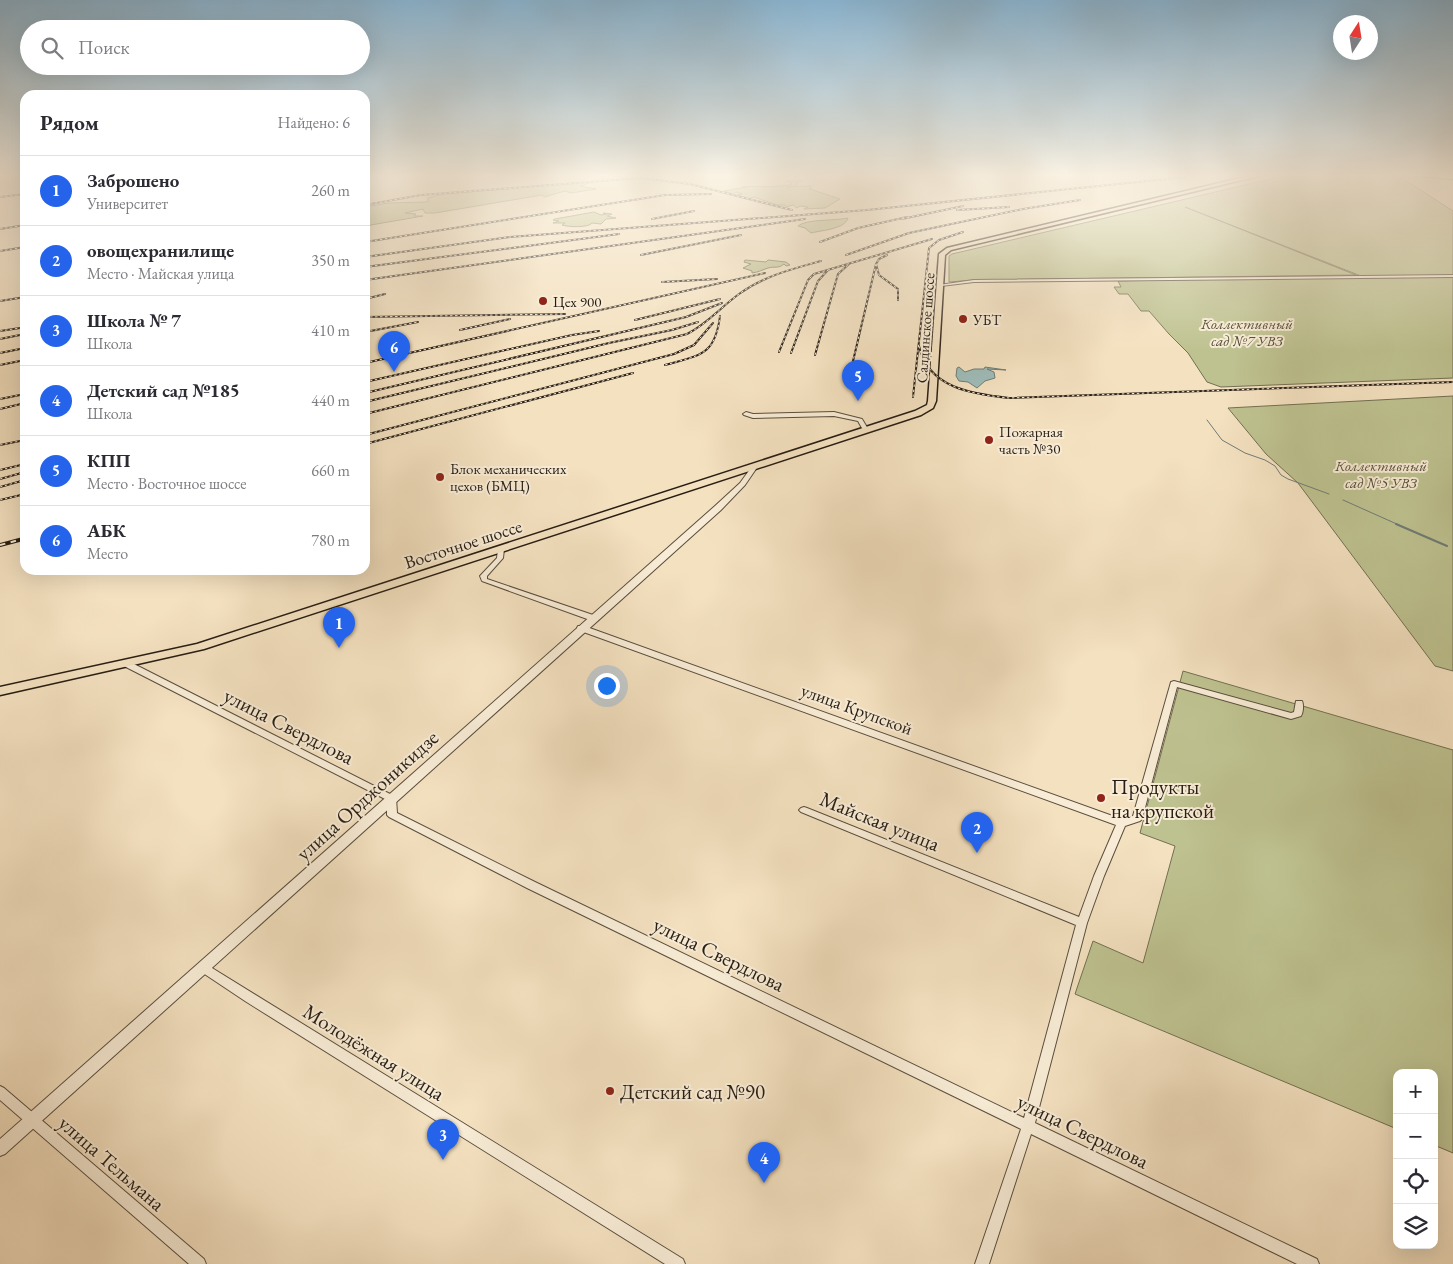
<!DOCTYPE html>
<html lang="ru">
<meta charset="utf-8">
<style>
body{margin:0;font-family:"EB Garamond",serif;background:#f2f2f3;color:#2b2b33}
.controls{position:absolute;right:15px;bottom:15px;display:grid;overflow:hidden;border-radius:10px;box-shadow:0 5px 20px #0002}
.controls button{width:45px;height:45px;display:grid;place-items:center;padding:0;border:0;border-bottom:1px solid #e1e1e2;background:#fff;color:#2b2b33;font:25px sans-serif}
.compass{position:absolute;left:1333px;top:15px;width:45px;height:45px;border-radius:50%;background:#fff;box-shadow:0 5px 20px #0002;rotate:12deg}
.you{position:absolute;left:606px;top:685px;width:18px;height:18px;margin:-12px;border:4px solid #fff;border-radius:50%;background:#1a73e8;box-shadow:0 0 0 8px #1a73e833}
.badge{display:grid;place-items:center;width:32px;height:32px;border-radius:50%;background:#2563eb;color:#fff;font-size:16px;font-weight:700}
.pin{position:absolute;translate:-50% -41px;filter:drop-shadow(0 1px 2px #0008)}
.pin::after{content:'';position:absolute;top:26px;width:18px;height:15px;background:inherit;clip-path:polygon(0 0,100% 0,50% 100%)}
.list{margin:0;padding:0;list-style:none}
h2{display:flex;justify-content:space-between;align-items:center;height:65px;margin:0;padding:0 20px;font-size:21px}
h2 small{font-size:16px;font-weight:400;color:#7c7c81}
.list li{display:grid;grid-template-columns:32px 1fr auto;gap:15px;align-items:center;box-sizing:border-box;height:70px;padding:0 20px;border-top:1px solid #e1e1e2}
.list b{display:block;font-size:19px;white-space:nowrap}
.list p{margin:0;font-size:16px;white-space:nowrap;color:#7c7c81}
.list em{font-size:16px;font-style:normal;color:#7c7c81}
.icon{flex:none;width:28px;height:28px;fill:none;stroke:currentColor;stroke-width:2;stroke-linecap:round;stroke-linejoin:round}
.map{position:relative;flex:none;width:1453px;height:1264px;overflow:hidden}
.search{position:absolute;background:#fff;box-shadow:0 5px 20px #0002;left:20px;top:20px;width:350px;height:55px;display:flex;align-items:center;gap:12px;box-sizing:border-box;padding:0 18px;border-radius:28px;color:#7c7c81;font-size:19px}
.panel{position:absolute;background:#fff;box-shadow:0 5px 20px #0002;left:20px;top:90px;width:350px;height:485px;border-radius:15px}
.map>svg:first-child{display:block}
.green{fill:#bec290;stroke:#727052}
.water{fill:#9ebcb9;stroke:#6e7c77}
.lines{fill:none;stroke-linecap:round;stroke-linejoin:round}
.stream-far1{stroke:#6e7c77;stroke-width:1}
.stream{stroke:#6e7c77;stroke-width:2}
.minor-casing{stroke:#5a4e3e;stroke-width:2}
.tertiary-casing{stroke:#5a4e3e;stroke-width:2}
.primary-casing{stroke:#271d13;stroke-width:3}
.minor{fill:#f8ecd6;fill-rule:evenodd}
.tertiary{fill:#f8ecd6;fill-rule:evenodd}
.primary{fill:#f4e1c0;fill-rule:evenodd}
.rail-far1-casing{stroke:#271d13;stroke-width:2}
.rail-casing{stroke:#271d13;stroke-width:4}
.rail-far1{stroke:#f8ecd6;stroke-width:1;stroke-dasharray:2.5;stroke-linecap:butt}
.rail{stroke:#f8ecd6;stroke-width:2;stroke-dasharray:5.5;stroke-linecap:butt}
.poi-dot{fill:#8f2418;stroke:#f8ecd6;stroke-width:2}
.labels{text-anchor:middle;dominant-baseline:central;stroke-width:4;stroke-linejoin:round;paint-order:stroke}
.far-poi-label{font-size:15px;fill:#271d13;stroke:#f8ecd6;text-anchor:start}
.far-park-label{font-size:15px;font-style:italic;fill:#544f38;stroke:#f8ecd6}
.far-street-label{font-size:15px;fill:#271d13;stroke:#f8ecd6}
.street-label{font-size:18px;fill:#271d13;stroke:#f8ecd6}
.near-street-label{font-size:21px;fill:#271d13;stroke:#f8ecd6}
.near-poi-label{font-size:21px;fill:#271d13;stroke:#f8ecd6;text-anchor:start}
</style>
<div class="map">
<svg width="1453" height="1264" viewBox="0 0 1453 1264">
<rect width="100%" height="100%" fill="#f4e1c0"/>
<filter id="stains"><feTurbulence type="fractalNoise" baseFrequency=".004" numOctaves="4"/><feColorMatrix values="0 0 0 0 .2 0 0 0 0 .09 0 0 0 0 .02 0 0 0 .5 -.17"/></filter>
<radialGradient id="worn" r=".72"><stop offset=".6" stop-color="#630" stop-opacity="0"/><stop offset="1" stop-color="#630" stop-opacity=".3"/></radialGradient>
<path class="green" d="M1292,174H1350L1402,178L1453,211V378L1221,387L1207,382L1188,353L1169,334L1149,311H1141L1128,294H1119L1114,287H1121L1118,281L1361,276L1185,207L1356,275L973,280L949,282V256L952,254Z
M596,181L580,186L596,189L571,193L565,191L544,197L542,195L435,213H425L423,209L405,213L416,214L414,216H423L365,226V207L389,203L425,202L429,201L427,198L444,194Z
M787,181H803L797,182V186L786,187L811,186L810,189L840,199L825,208L804,209L808,207L800,206L797,208L793,205L786,207L785,205H777L754,197L749,199L737,195L742,194L736,192L733,194L724,191L747,187H742C759,185 775,189 792,184Z
M594,212L601,215L607,214L603,213L612,214L607,216L616,218L606,219L601,224L592,223C588,228 568,227 562,225L565,223H553L559,221L553,220L555,219Z
M848,218C845,229 823,230 811,233L805,228L798,226C806,219 834,221 848,218Z
M745,260L766,262L768,260L786,262L790,265L786,266L784,264C778,269 775,266 768,268C762,270 759,272 752,273V271L743,268L751,264L744,262Z
M1453,396V671L1435,666L1298,483L1266,454L1228,408Z
M1183,671L1453,750V1153L1434,1145V1073H1397V1129L1075,994L1093,941L1143,963L1175,846L1140,833Z"/>
<path class="water" d="M959,367L965,372L974,369H984L985,367L1006,370L987,369L994,372L995,378L985,381L977,388L968,382L959,381L956,376L957,368Z"/>
<g class="lines">
<path class="stream-far1" d="M1207,420L1222,440L1245,453L1265,460L1275,466L1281,475L1288,479L1329,494
M1343,500L1399,525"/>
<path class="stream" d="M1396,524L1447,546"/>
<defs>
<path id="minor" d="M1453,275V277L974,282L941,286L939,285L974,280Z
M746,412L753,414L834,412L862,419L868,429L865,431L863,430L858,421L834,416L753,418L744,415L743,414Z
M501,547L504,549L503,558L487,576V579L596,616L597,618L596,620H590L482,581L480,576L497,558L498,549Z
M578,626H584L1121,819L1133,816L1171,682L1174,681L1291,713L1294,712L1296,701H1302C1304,705 1303,713 1301,716L1291,719L1177,687L1142,819L1140,821L1125,826L1104,876L1087,923L1035,1123L1317,1259L1319,1264H1297L1031,1134L989,1264H975L1021,1129L527,888L389,817L387,815V800L122,665L121,663L122,661H128L394,796L396,798L397,813L535,882L1024,1118L1076,925L801,812L799,810L801,808L804,807L807,808L1079,917L1094,876L1116,825L578,630L577,628Z
M204,963L683,1259L685,1264H665L245,1001L200,971L199,968L200,965Z
M0,1086L4,1088L204,1259L206,1264H189L0,1100Z"/>
<path id="tertiary" d="M755,464L758,466L745,485L721,510L5,1154L0,1156V1139L715,506L740,483L753,465Z"/>
<path id="primary" d="M1257,174H1267L951,250L945,255L936,401L933,408L921,415L204,649L0,695V687L197,644L915,411L927,405L928,401L939,254L947,248Z
M1426,174L1453,177V179L1401,174Z"/>
</defs>
<use href="#minor" class="minor-casing"/>
<use href="#tertiary" class="tertiary-casing"/>
<use href="#primary" class="primary-casing"/>
<use href="#minor" class="minor"/>
<use href="#tertiary" class="tertiary"/>
<use href="#primary" class="primary"/>
<defs>
<path id="rail-far1" d="M365,175L368,174
M0,197L25,194
M365,205L421,195L641,178L690,184L792,210
M957,210L1009,207
M652,219L694,211
M902,219L963,206
M0,229L25,225
M365,242L665,195L711,194
M820,242L858,228L907,217
M0,251L25,247
M641,255L741,235
M846,255L909,233L1023,209L1080,200
M365,257L510,237L867,210L1186,177
M876,264L879,275L898,289V300
M365,267L619,234
M365,280L805,219
M662,282L717,279
M365,299L385,294
M0,301L25,297
M365,317L565,314
M635,320L720,299
M460,330L510,319
M0,331L20,328
M365,332L418,322
M0,339L25,334
M919,346C928,388 972,394 1009,398L1453,382
M779,352L808,280L814,274L932,239
M0,353L25,348
M791,353L818,281L828,270
M815,355L838,274L849,264
M365,363L765,273
M0,365L25,360
M665,365C700,355 715,356 720,316
M849,378L876,264L879,259L887,255
M365,382L572,335L599,331
M365,393L686,317L722,303
M913,397L929,248L939,240L963,232
M0,399L25,394
M365,402L609,343L672,330L698,322
M0,409L25,403
M365,414L687,334C707,324 721,307 739,294C764,276 792,269 821,261
M365,435L674,354L694,345L713,323
M365,444L633,373
M0,445L25,440
M0,470L25,464
M0,479L25,472
M0,487L25,480
M0,500L25,494"/>
<path id="rail" d="M0,545L23,539"/>
</defs>
<use href="#rail-far1" class="rail-far1-casing"/>
<use href="#rail" class="rail-casing"/>
<use href="#rail-far1" class="rail-far1"/>
<use href="#rail" class="rail"/>
</g>
<linearGradient id="sky" x2="0" y2="1"><stop stop-color="#8ab7d5"/><stop offset="0.5" stop-color="#faf2e3"/><stop offset="1" stop-color="#faf2e3" stop-opacity="0"/></linearGradient>
<rect width="1453" height="351" fill="url(#sky)"/>
<g class="poi-dot">
<circle cx="543" cy="301" r="5"/>
<circle cx="963" cy="319" r="5"/>
<circle cx="989" cy="440" r="5"/>
<circle cx="440" cy="477" r="5"/>
<circle cx="1101" cy="798" r="5"/>
<circle cx="610" cy="1091" r="5"/>
</g>
<g class="labels">
<g class="far-poi-label">
<text x="553" y="301">Цех 900</text>
<text x="973" y="319">УБТ</text>
<text x="999" y="431">Пожарная<tspan x="999" dy="17">часть №30</tspan></text>
<text x="450" y="468">Блок механических<tspan x="450" dy="17">цехов (БМЦ)</tspan></text>
</g>
<g class="far-park-label">
<text x="1247" y="323">Коллективный<tspan x="1247" dy="17">сад №7 УВЗ</tspan></text>
<text x="1381" y="465">Коллективный<tspan x="1381" dy="17">сад №5 УВЗ</tspan></text>
</g>
<g class="far-street-label">
<text transform="translate(925 328) rotate(-86)">Салдинское шоссе</text>
</g>
<g class="street-label">
<text transform="translate(463 544) rotate(-18)">Восточное шоссе</text>
<text transform="translate(857 709) rotate(20)">улица Крупской</text>
</g>
<g class="near-street-label">
<text transform="translate(289 726) rotate(27)">улица Свердлова</text>
<text transform="translate(367 795) rotate(-42)">улица Орджоникидзе</text>
<text transform="translate(880 821) rotate(22)">Майская улица</text>
<text transform="translate(719 954) rotate(26)">улица Свердлова</text>
<text transform="translate(374 1052) rotate(32)">Молодёжная улица</text>
<text transform="translate(1083 1131) rotate(26)">улица Свердлова</text>
<text transform="translate(112 1163) rotate(41)">улица Тельмана</text>
</g>
<g class="near-poi-label">
<text x="1111" y="786">Продукты<tspan x="1111" dy="24">на крупской</tspan></text>
<text x="620" y="1091">Детский сад №90</text>
</g>
</g>
<rect width="100%" height="100%" filter="url(#stains)"/>
<rect width="100%" height="100%" fill="url(#worn)"/>
</svg>
<div class="controls">
<button>+</button>
<button>−</button>
<button><svg class="icon" aria-label="locate" viewBox="0 0 24 24"><circle cx="12" cy="12" r="6"/><path d="M12 2v4M12 18v4M2 12h4M18 12h4"/></svg></button>
<button><svg class="icon" aria-label="layers" viewBox="0 0 24 24"><path d="M12 4l9 5-9 5-9-5zM3 14l9 5 9-5"/></svg></button>
</div>
<svg class="compass" viewBox="-18 -18 36 36"><path d="M0-13l5 13h-10z" fill="#e53935"/><path d="M0 13l5-13h-10z" fill="#7c7c81"/></svg>
<div class="you"></div>
<div class="pin badge" style="left:339px;top:648px">1</div>
<div class="pin badge" style="left:977px;top:853px">2</div>
<div class="pin badge" style="left:443px;top:1160px">3</div>
<div class="pin badge" style="left:764px;top:1183px">4</div>
<div class="pin badge" style="left:858px;top:401px">5</div>
<div class="pin badge" style="left:394px;top:372px">6</div>
<div class="search"><svg class="icon" aria-label="search" viewBox="0 0 24 24"><circle cx="10" cy="10" r="6"/><path d="M15 15l6 6"/></svg>Поиск</div>
<section class="panel">
<h2>Рядом<small>Найдено: 6</small></h2>
<ul class="list">
<li><span class="badge">1</span><div><b>Заброшено</b><p>Университет</p></div><em>260 m</em></li>
<li><span class="badge">2</span><div><b>овощехранилище</b><p>Место · Майская улица</p></div><em>350 m</em></li>
<li><span class="badge">3</span><div><b>Школа № 7</b><p>Школа</p></div><em>410 m</em></li>
<li><span class="badge">4</span><div><b>Детский сад №185</b><p>Школа</p></div><em>440 m</em></li>
<li><span class="badge">5</span><div><b>КПП</b><p>Место · Восточное шоссе</p></div><em>660 m</em></li>
<li><span class="badge">6</span><div><b>АБК</b><p>Место</p></div><em>780 m</em></li>
</ul>
</section>
</div>
